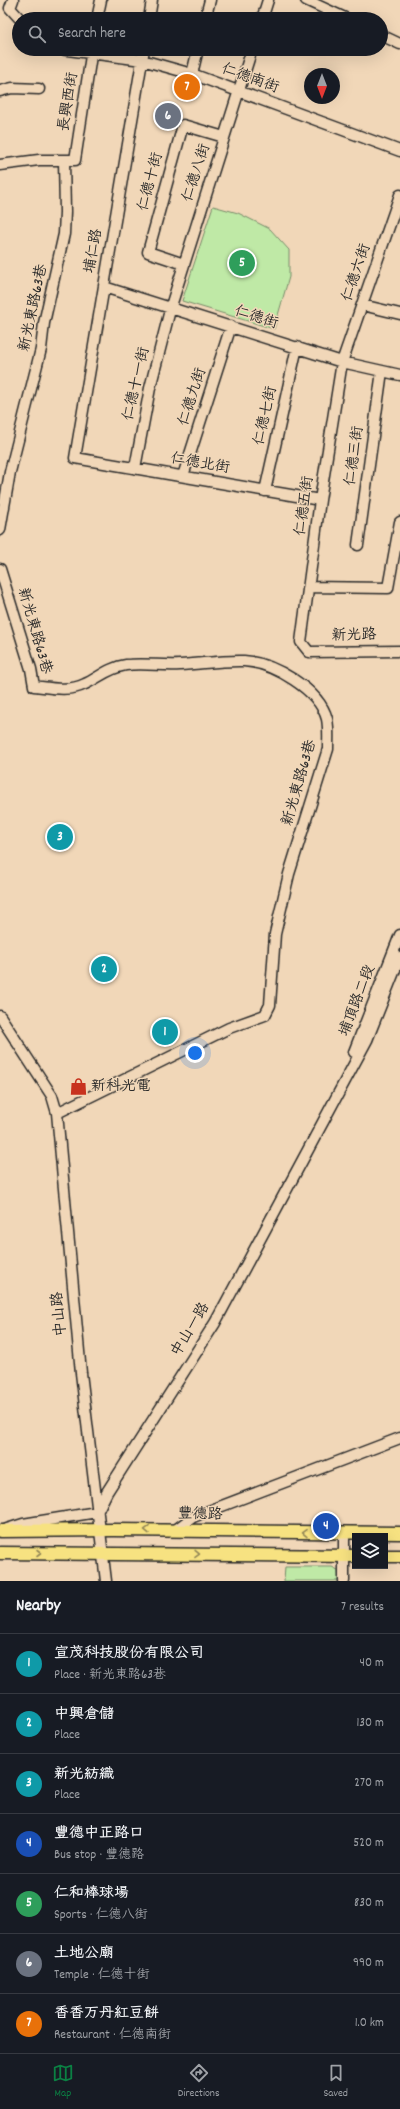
<!DOCTYPE html>
<meta charset="utf-8">
<style>
body{margin:0;font-family:Dekko,"LXGW WenKai TC",sans-serif;background:#20242c;color:#f1f3f6}
.controls{position:absolute;right:12px;bottom:12px;display:grid;overflow:hidden;border-radius:0px;box-shadow:0 4px 16px #0002}
.controls button{width:36px;height:36px;display:grid;place-items:center;padding:0;border:0;border-bottom:1px solid #363941;background:#171b24;color:#f1f3f6;font:20px sans-serif}
.compass{position:absolute;left:304px;top:68px;width:36px;height:36px;border-radius:50%;background:#171b24;box-shadow:0 4px 16px #0002;rotate:180deg}
.you{position:absolute;left:195px;top:1053px;width:14px;height:14px;margin:-10px;border:3px solid #fff;border-radius:50%;background:#1a73e8;box-shadow:0 0 0 6px #1a73e833}
.badge{display:grid;place-items:center;width:26px;height:26px;border-radius:50%;background:#0b8043;color:#fff;font-size:13px;font-weight:700}
.pin{position:absolute;translate:-50% -50%;border:2px solid #fff;box-shadow:0 1px 4px #0006}
.list{margin:0;padding:0;list-style:none}
h2{display:flex;justify-content:space-between;align-items:center;height:52px;margin:0;padding:0 16px;font-size:17px}
h2 small{font-size:13px;font-weight:400;color:#9ea1a6}
.list li{display:grid;grid-template-columns:26px 1fr auto;gap:12px;align-items:center;box-sizing:border-box;height:60px;padding:0 16px;border-top:1px solid #363941}
.list b{display:block;font-size:15px;white-space:nowrap}
.list p{margin:0;font-size:13px;white-space:nowrap;color:#9ea1a6}
.list em{font-size:13px;font-style:normal;color:#9ea1a6}
.icon{flex:none;width:22px;height:22px;fill:none;stroke:currentColor;stroke-width:2;stroke-linecap:round;stroke-linejoin:round}
.map{position:relative;flex:none;width:400px;height:1581px;overflow:hidden}
.search{position:absolute;background:#171b24;box-shadow:0 4px 16px #0002;left:12px;right:12px;top:12px;height:44px;display:flex;align-items:center;gap:10px;box-sizing:border-box;padding:0 14px;border-radius:22px;color:#9ea1a6;font-size:15px}
.sheet{height:472px;background:#171b24}
nav{display:flex;justify-content:space-around;align-items:center;box-sizing:border-box;height:56px;border-top:1px solid #363941;background:#171b24;font-size:11px;color:#9ea1a6}
nav a{display:grid;justify-items:center;gap:2px}
nav .on{color:#0b8043}
.map>svg:first-child{display:block}
.green{fill:#bfe9a6;stroke:#758a68}
.lines{fill:none;stroke-linecap:round;stroke-linejoin:round}
.minor-casing{stroke:#2b2b2b;stroke-width:13}
.major-casing{stroke:#2b2b2b;stroke-width:15}
.minor{stroke:#f1d7b8;stroke-width:10}
.major{stroke:#f7e281;stroke-width:12}
.oneway{stroke:#918656}
.labels{text-anchor:middle;dominant-baseline:central;stroke-width:3;stroke-linejoin:round;paint-order:stroke}
.street-label{font-size:15px;fill:#2b2b2b;stroke:#f1d7b8}
.poi-label{font-size:15px;fill:#2b2b2b;stroke:#f1d7b8;text-anchor:start}
</style>
<div class="map">
<svg width="400" height="1581" viewBox="0 0 400 1581">
<rect width="100%" height="100%" fill="#f1d7b8"/>
<filter id="ink" filterUnits="userSpaceOnUse"><feTurbulence type="fractalNoise" baseFrequency=".025" numOctaves="2"/><feDisplacementMap in="SourceGraphic" scale="8" xChannelSelector="R" yChannelSelector="G"/><feConvolveMatrix kernelMatrix="1 2 1 2 8 2 1 2 1" color-interpolation-filters="sRGB"/></filter>
<g filter="url(#ink)">
<path class="green" d="M213,206L238,213L270,229L289,250V277L274,329L182,301Z
M285,1567H332L338,1570L339,1581H284Z"/>
<g class="lines">
<defs>
<path id="minor" d="M13,0L10,8L20,19
M306,0L347,19
M97,19L101,0
M149,19L152,0
M205,19L210,0
M262,19L268,0
M381,35L400,44
M60,49L142,60L192,74L400,151
M144,49L75,458L320,500
M192,74L198,49
M0,91L12,88L39,89
M0,165L39,160H75L92,49
M400,195L342,362L320,500L301,642L309,652L400,651
M184,264L148,252L183,125L224,137
M104,287L342,362L400,375
M362,305L400,314
M135,468L150,388L171,306L252,49
M183,476L231,326
M265,491L297,347
M0,530L10,472L41,349L44,323L64,234L65,212L64,160
M358,545L382,371
M0,569L31,669L34,686C51,688 69,692 85,684C98,678 110,667 126,665C143,663 162,666 180,665C201,664 223,660 244,661C273,663 319,689 327,719C329,729 328,740 328,749L289,874L275,934L270,1005L265,1015L229,1028L57,1113
M309,587L388,588L400,522
M0,1016L52,1096L57,1113L81,1373L106,1581
M354,1052L400,935
M97,1512L107,1492L215,1323L367,1040L400,957
M7,1529L23,1524L97,1512
M174,1531L193,1517L400,1438
M344,1533V1581"/>
<path id="major" d="M0,1531L114,1530L400,1533
M0,1553L355,1556
M385,1556H400"/>
</defs>
<use href="#minor" class="minor-casing"/>
<use href="#major" class="major-casing"/>
<use href="#minor" class="minor"/>
<use href="#major" class="major"/>
</g>
<defs><path id="oneway-chevron" d="M-2-3.5L2.5 0L-2 3.5" fill="none" stroke-width="1.6" stroke-linecap="round" stroke-linejoin="round"/></defs>
<g class="oneway">
<use href="#oneway-chevron" transform="translate(147 1530) rotate(-179)"/>
<use href="#oneway-chevron" transform="translate(305 1533) rotate(-179)"/>
<use href="#oneway-chevron" transform="translate(39 1553)"/>
<use href="#oneway-chevron" transform="translate(197 1554) rotate(1)"/>
</g>
</g>
<defs>
<symbol id="shop-bare" viewBox="-9 -9 18 18"><path d="M-5-2.5h2.3a2.7 3.5 0 0 1 5.4 0H5L5.5 6h-11ZM-1.5-2.5h3a1.5 2.3 0 0 0-3 0Z" fill="#c8321e" stroke="#f1d7b8" stroke-width="2.5" paint-order="stroke"/></symbol>
</defs>
<g fill-rule="evenodd">
<use href="#shop-bare" x="66" y="1074" width="25" height="25"/>
</g>
<g class="labels">
<g class="street-label">
<text transform="translate(250 79) rotate(20)">仁德南街</text>
<text transform="translate(69 102) rotate(-81)">長興西街</text>
<text transform="translate(197 173) rotate(-72)">仁德八街</text>
<text transform="translate(151 182) rotate(-75)">仁德十街</text>
<text transform="translate(94 251) rotate(-80)">埔仁路</text>
<text transform="translate(357 273) rotate(-71)">仁德六街</text>
<text transform="translate(34 308) rotate(-78)">新光東路63巷</text>
<text transform="translate(256 318) rotate(18)">仁德街</text>
<text transform="translate(137 384) rotate(-77)">仁德十一街</text>
<text transform="translate(193 397) rotate(-72)">仁德九街</text>
<text transform="translate(266 416) rotate(-77)">仁德七街</text>
<text transform="translate(355 456) rotate(-82)">仁德三街</text>
<text transform="translate(200 464) rotate(10)">仁德北街</text>
<text transform="translate(305 506) rotate(-82)">仁德五街</text>
<text transform="translate(34 631) rotate(74)">新光東路63巷</text>
<text transform="translate(354 636) rotate(-1)">新光路</text>
<text transform="translate(300 783) rotate(-74)">新光東路63巷</text>
<text transform="translate(358 1001) rotate(-69)">埔頂路二段</text>
<text transform="translate(60 1314) rotate(-95)">中山路</text>
<text transform="translate(191 1330) rotate(-59)">中山一路</text>
<text transform="translate(200 1515) rotate(1)">豐德路</text>
</g>
<g class="poi-label">
<text x="91" y="1087">新科光電</text>
</g>
</g>
</svg>
<div class="controls">
<button><svg class="icon" aria-label="layers" viewBox="0 0 24 24"><path d="M12 4l9 5-9 5-9-5zM3 14l9 5 9-5"/></svg></button>
</div>
<svg class="compass" viewBox="-18 -18 36 36"><path d="M0-13l5 13h-10z" fill="#e53935"/><path d="M0 13l5-13h-10z" fill="#9ea1a6"/></svg>
<div class="you"></div>
<div class="pin badge" style="left:165px;top:1032px;background:#0f9aa8">1</div>
<div class="pin badge" style="left:104px;top:969px;background:#0f9aa8">2</div>
<div class="pin badge" style="left:60px;top:837px;background:#0f9aa8">3</div>
<div class="pin badge" style="left:326px;top:1526px;background:#1a4fb4">4</div>
<div class="pin badge" style="left:242px;top:263px;background:#2e9e5b">5</div>
<div class="pin badge" style="left:168px;top:116px;background:#6b7280">6</div>
<div class="pin badge" style="left:187px;top:87px;background:#e8710a">7</div>
<div class="search"><svg class="icon" aria-label="search" viewBox="0 0 24 24"><circle cx="10" cy="10" r="6"/><path d="M15 15l6 6"/></svg>Search here</div>
</div>
<section class="sheet">
<h2>Nearby<small>7 results</small></h2>
<ul class="list">
<li><span class="badge" style="background:#0f9aa8">1</span><div><b>宣茂科技股份有限公司</b><p>Place · 新光東路63巷</p></div><em>40 m</em></li>
<li><span class="badge" style="background:#0f9aa8">2</span><div><b>中興倉儲</b><p>Place</p></div><em>130 m</em></li>
<li><span class="badge" style="background:#0f9aa8">3</span><div><b>新光紡織</b><p>Place</p></div><em>270 m</em></li>
<li><span class="badge" style="background:#1a4fb4">4</span><div><b>豐德中正路口</b><p>Bus stop · 豐德路</p></div><em>520 m</em></li>
<li><span class="badge" style="background:#2e9e5b">5</span><div><b>仁和棒球場</b><p>Sports · 仁德八街</p></div><em>830 m</em></li>
<li><span class="badge" style="background:#6b7280">6</span><div><b>土地公廟</b><p>Temple · 仁德十街</p></div><em>990 m</em></li>
<li><span class="badge" style="background:#e8710a">7</span><div><b>香香万丹紅豆餅</b><p>Restaurant · 仁德南街</p></div><em>1.0 km</em></li>
</ul>
</section>
<nav>
<a class="on"><svg class="icon" aria-label="map" viewBox="0 0 24 24"><path d="M3 6l6-2 6 2 6-2v14l-6 2-6-2-6 2zM9 4v14M15 6v14"/></svg>Map</a>
<a><svg class="icon" aria-label="directions" viewBox="0 0 24 24"><path d="M12 3l9 9-9 9-9-9zM9 14v-3h6M13 9l2 2-2 2"/></svg>Directions</a>
<a><svg class="icon" aria-label="saved" viewBox="0 0 24 24"><path d="M7 4h10v16l-5-4-5 4z"/></svg>Saved</a>
</nav>
